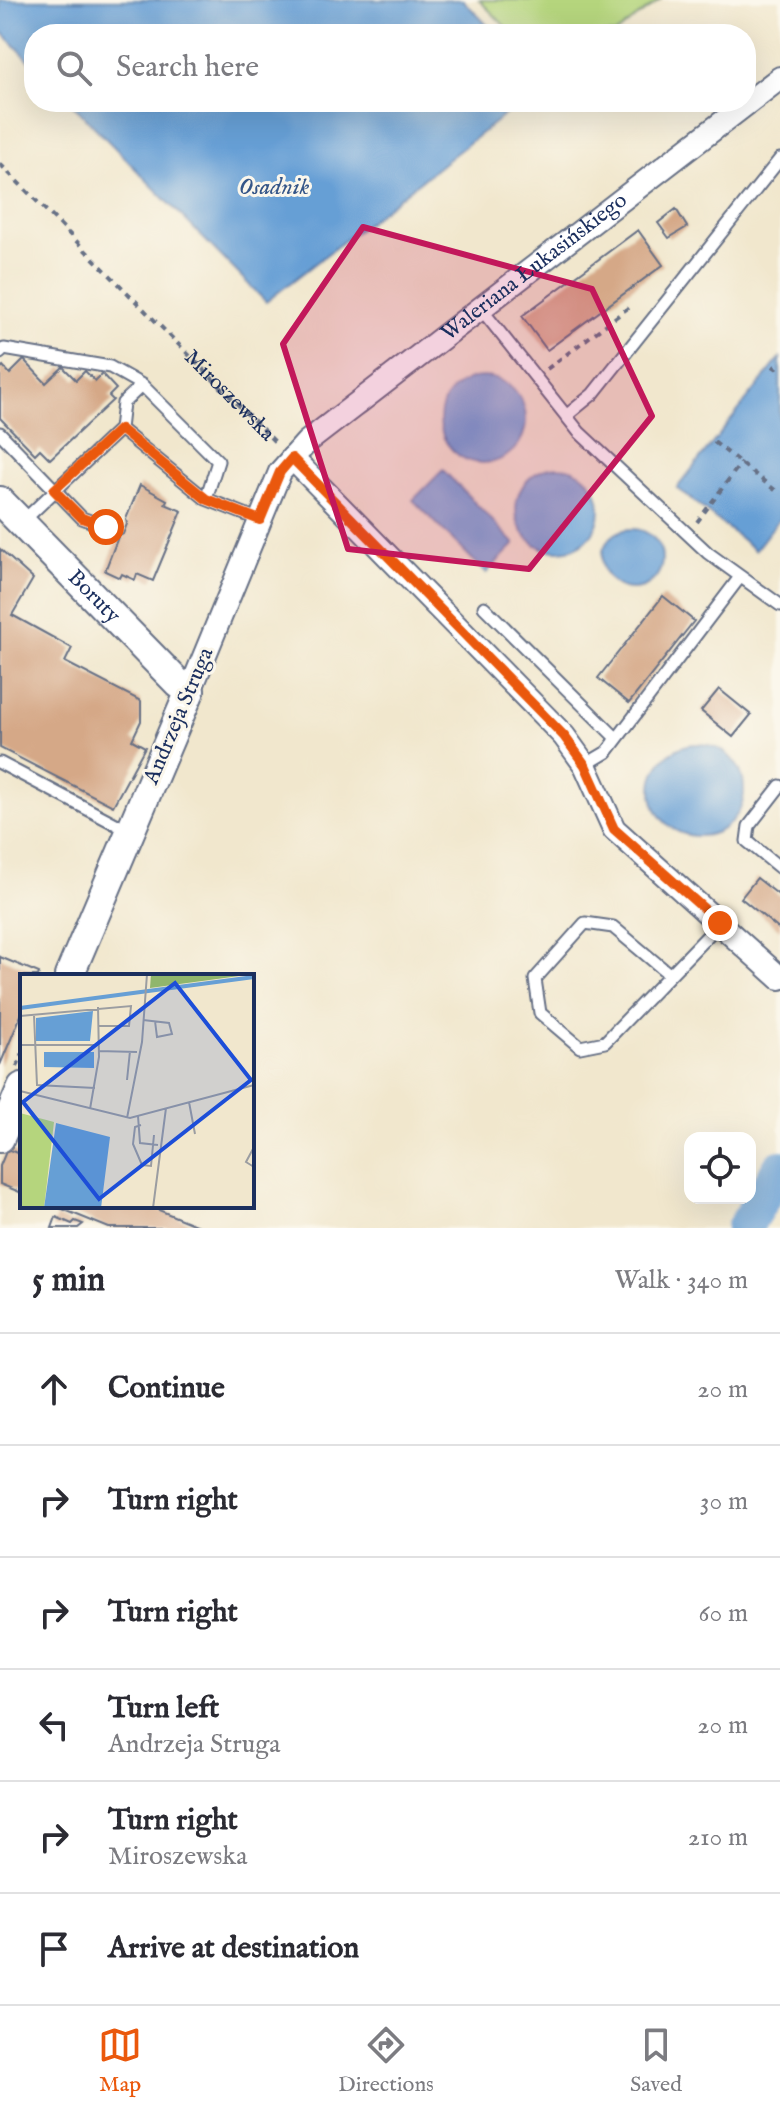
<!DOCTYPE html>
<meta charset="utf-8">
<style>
body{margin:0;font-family:"IM FELL English",serif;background:#f7f7f7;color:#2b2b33}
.controls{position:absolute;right:24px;bottom:24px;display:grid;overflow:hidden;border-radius:16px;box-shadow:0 8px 32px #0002}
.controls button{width:72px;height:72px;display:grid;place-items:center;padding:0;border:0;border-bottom:2px solid #e1e1e2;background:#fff;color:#2b2b33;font:40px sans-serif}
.stop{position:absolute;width:24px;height:24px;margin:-18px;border:6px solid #ea580c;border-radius:50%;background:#fff}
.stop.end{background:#ea580c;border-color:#fff;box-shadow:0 2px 8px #0008}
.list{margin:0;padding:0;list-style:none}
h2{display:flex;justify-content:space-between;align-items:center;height:104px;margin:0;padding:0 32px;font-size:34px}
h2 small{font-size:26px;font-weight:400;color:#7c7c81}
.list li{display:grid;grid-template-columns:52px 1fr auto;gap:24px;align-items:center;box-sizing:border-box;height:112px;padding:0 32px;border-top:2px solid #e1e1e2}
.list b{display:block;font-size:30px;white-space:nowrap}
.list p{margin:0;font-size:26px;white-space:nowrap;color:#7c7c81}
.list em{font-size:26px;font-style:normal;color:#7c7c81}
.icon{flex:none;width:44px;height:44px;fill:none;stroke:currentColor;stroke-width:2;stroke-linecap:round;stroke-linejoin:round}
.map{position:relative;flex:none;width:780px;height:1228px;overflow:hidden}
.search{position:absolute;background:#fff;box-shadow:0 8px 32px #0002;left:24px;right:24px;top:24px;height:88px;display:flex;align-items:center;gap:20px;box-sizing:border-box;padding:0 28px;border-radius:32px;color:#7c7c81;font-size:30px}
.sheet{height:776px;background:#fff}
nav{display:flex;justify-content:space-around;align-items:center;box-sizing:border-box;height:112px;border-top:2px solid #e1e1e2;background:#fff;font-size:22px;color:#7c7c81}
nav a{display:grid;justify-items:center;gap:4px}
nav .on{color:#ea580c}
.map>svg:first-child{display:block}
.green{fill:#b5d57d;stroke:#68826e;stroke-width:2}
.water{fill:#669fd5;stroke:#40679a;stroke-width:2}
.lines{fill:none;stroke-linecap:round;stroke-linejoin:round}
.river{stroke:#669fd5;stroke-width:36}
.building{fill:#d5a887}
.service-casing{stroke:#666f85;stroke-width:15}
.minor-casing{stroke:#666f85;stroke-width:26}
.tertiary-casing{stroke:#666f85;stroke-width:32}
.path{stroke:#666f85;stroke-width:4;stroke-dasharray:6 6;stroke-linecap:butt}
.service{stroke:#fff;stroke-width:11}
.minor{stroke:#fff;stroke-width:22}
.tertiary{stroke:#fff;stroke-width:28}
.route{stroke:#ea580c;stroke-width:10}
.marked{fill:#c2185b;fill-opacity:0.2;stroke:#c2185b;stroke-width:6;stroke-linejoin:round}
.labels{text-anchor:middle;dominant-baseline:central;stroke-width:6;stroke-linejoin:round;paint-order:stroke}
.street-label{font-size:22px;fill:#1b2f5e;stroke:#fbf7ec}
.water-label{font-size:24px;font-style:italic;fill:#355688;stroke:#fbf7ec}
.inset-river{fill:none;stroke:#669fd5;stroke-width:4}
.inset-road{fill:none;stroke:#9b9da1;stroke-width:2}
.view{fill:#1d4ed8;fill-opacity:0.15;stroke:#1d4ed8;stroke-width:4}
.inset-edge{fill:none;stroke:#1b2f5e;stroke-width:4}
</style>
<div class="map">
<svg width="780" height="1228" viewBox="0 0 780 1228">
<rect width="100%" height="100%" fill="#fbf7ec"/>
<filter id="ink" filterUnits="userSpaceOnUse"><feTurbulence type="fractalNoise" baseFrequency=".0125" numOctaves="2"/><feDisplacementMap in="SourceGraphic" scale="16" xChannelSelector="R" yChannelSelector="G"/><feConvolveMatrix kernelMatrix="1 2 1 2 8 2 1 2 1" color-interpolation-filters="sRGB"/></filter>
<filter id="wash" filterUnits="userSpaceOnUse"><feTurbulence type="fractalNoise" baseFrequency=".006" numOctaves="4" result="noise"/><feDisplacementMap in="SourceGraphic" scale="32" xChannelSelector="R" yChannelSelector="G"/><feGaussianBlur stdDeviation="1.8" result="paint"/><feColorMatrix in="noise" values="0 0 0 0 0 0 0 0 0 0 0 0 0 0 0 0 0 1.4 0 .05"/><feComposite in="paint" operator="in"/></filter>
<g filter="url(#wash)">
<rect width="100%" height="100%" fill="#f1e7cd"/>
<path class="green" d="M479,0H660L615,34H513Z"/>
<path class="water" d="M0,0H463L496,34H34V65L0,30Z
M70,102H521L266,302Z
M780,358V518L755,550L677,488Z
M440 420a43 43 0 1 1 86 0a43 43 0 1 1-86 0Z
M516 509a42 42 0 1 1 84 0a42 42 0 1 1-84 0Z
M443,470L515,544L486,573L413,500Z
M602 559a30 30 0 1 1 60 0a30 30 0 1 1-60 0Z
M652 790a46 46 0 1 1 92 0a46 46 0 1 1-92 0Z"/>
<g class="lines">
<path class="river" d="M744,1228L780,1168"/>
</g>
<g id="blocks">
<path class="building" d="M676,209L687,227L669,238L658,223Z
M638,230L663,265L547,350L522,316Z
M24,360L46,383L63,367L76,380L85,371L95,381L102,374L116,389L109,396L113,400L50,459L40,449L35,454L0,418V369L3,366L10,374Z
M140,485L167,500L165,504L182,511L153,581L137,574L135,580L122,574L120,578L105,571L118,537L123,534L127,524L126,519Z
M0,549L33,579L12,615L72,648L65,662L141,701V721L132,740L145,747L113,806L0,748Z
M663,596L694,621L629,703L598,678Z
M719,689L751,715L733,737L701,711Z
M757,878L780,896V930L741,898Z
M0,957L39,973L38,976H22V1013L0,1065Z
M7,1149L22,1155V1193L0,1184V1166Z
M55,1206H149L203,1228H109Z
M56,1217L72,1224L75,1221L83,1224L78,1228H52Z"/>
</g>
</g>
<g filter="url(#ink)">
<use href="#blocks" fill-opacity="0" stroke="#666f85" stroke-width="2"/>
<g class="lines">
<defs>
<path id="service" d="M482,310L579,432L708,553L780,605
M0,353L4,349L110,367L142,385L218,461L206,499
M566,416L593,394L780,159
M120,429L123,403L142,385
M0,433L82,518L106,527
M21,523L120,429L206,499L260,520
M484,607L616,738
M0,763L129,831
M585,765L607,752L740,577
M780,786L749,826L747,841L780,868
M669,974L613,927L585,923L535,979L540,1013L580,1047L605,1042L720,923"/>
<g id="minor">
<path d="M292,458L564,736L585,765L614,829L780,978"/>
<path id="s2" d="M190,691L280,472L307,442L780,78"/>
</g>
<g id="tertiary">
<path id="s3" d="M0,501L179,684L190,691L69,976"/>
<path d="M0,1138L22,1087"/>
</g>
</defs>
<use href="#service" class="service-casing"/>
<use href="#minor" class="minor-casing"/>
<use href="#tertiary" class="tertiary-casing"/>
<g class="path">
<path id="s1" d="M0,164L277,444"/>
<path d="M773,366L780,371"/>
<path d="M547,369L628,308"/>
<path d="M714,442L780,494"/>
<path d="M697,522L741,463"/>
<path d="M17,1067L22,1054"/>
</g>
<use href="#service" class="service"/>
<use href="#minor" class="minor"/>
<use href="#tertiary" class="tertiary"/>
</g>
</g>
<g class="lines" filter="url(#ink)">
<path class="route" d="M106,527L82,518L54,490L120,429L206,499L260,520L280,472L292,458L564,736L585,765L614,829L720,923"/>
</g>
<path class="marked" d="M363,227L592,289L652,416L529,569L348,549L283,344Z"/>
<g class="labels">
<g class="street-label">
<text stroke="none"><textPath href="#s2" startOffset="564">Waleriana Łukasińskiego</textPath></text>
<text stroke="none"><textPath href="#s1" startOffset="326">Miroszewska</textPath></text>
<text stroke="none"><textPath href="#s3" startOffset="134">Boruty</textPath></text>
<text transform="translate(179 716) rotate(-67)">Andrzeja Struga</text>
</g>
<g class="water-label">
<text x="274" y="187">Osadnik</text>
</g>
</g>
<g transform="translate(20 974)">
<rect width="234" height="234" fill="#f1e7cd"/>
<path d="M0,139L34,148L24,234H0Z" fill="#b5d57d"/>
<path d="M131,0H234L130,14Z" fill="#90b66c"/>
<path d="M73,37L70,67H16V44ZM24,78H74V94L24,93ZM36,149L90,163L81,234H24Z" fill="#669fd5"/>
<path class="inset-river" d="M0,34L234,3"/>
<path class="inset-road" d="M14,41L17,111L75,114M0,42L111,32L109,52H78M123,46L149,49L152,60L137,63L135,47M1,71H78M78,77L117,78M107,106L110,77M0,117L110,144L234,111M169,128L175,160M70,135L79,83L78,33M118,142L120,169L138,171M107,144L122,68L127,0M121,151L115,153L113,170L122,191L131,192L134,161M234,173L226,188L234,193M133,234L146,134"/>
<path class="view" d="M155,9L231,106L79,225L3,128Z"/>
<rect width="234" height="234" class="inset-edge"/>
</g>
</svg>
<div class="controls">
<button><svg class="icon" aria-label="locate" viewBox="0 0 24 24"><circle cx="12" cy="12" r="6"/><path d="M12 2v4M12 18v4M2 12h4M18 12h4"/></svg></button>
</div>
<div class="stop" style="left:106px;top:527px"></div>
<div class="stop end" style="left:720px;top:923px"></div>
<div class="search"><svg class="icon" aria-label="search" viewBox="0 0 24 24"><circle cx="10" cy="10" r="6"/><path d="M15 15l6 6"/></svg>Search here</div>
</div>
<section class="sheet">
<h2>5 min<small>Walk · 340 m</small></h2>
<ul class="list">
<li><svg class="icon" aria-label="ahead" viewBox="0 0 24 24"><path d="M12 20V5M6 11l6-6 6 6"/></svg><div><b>Continue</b></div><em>20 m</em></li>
<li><svg class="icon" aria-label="right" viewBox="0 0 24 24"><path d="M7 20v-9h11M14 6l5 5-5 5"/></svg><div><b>Turn right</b></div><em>30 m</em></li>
<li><svg class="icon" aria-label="right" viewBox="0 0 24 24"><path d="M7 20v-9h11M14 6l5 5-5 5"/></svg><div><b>Turn right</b></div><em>60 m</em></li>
<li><svg class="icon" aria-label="left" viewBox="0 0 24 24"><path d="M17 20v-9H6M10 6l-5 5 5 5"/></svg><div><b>Turn left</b><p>Andrzeja Struga</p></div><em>20 m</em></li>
<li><svg class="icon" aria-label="right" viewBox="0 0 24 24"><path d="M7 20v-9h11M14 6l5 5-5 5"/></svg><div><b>Turn right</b><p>Miroszewska</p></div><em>210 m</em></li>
<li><svg class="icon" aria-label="arrive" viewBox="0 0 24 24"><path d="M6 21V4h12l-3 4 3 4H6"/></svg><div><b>Arrive at destination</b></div></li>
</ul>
</section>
<nav>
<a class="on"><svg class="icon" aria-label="map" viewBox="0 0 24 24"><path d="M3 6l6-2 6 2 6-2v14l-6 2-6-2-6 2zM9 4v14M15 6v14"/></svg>Map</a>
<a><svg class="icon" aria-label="directions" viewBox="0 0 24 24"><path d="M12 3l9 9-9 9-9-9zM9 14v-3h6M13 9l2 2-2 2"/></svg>Directions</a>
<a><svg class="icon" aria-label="saved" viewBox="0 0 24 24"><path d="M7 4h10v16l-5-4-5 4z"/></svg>Saved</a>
</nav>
